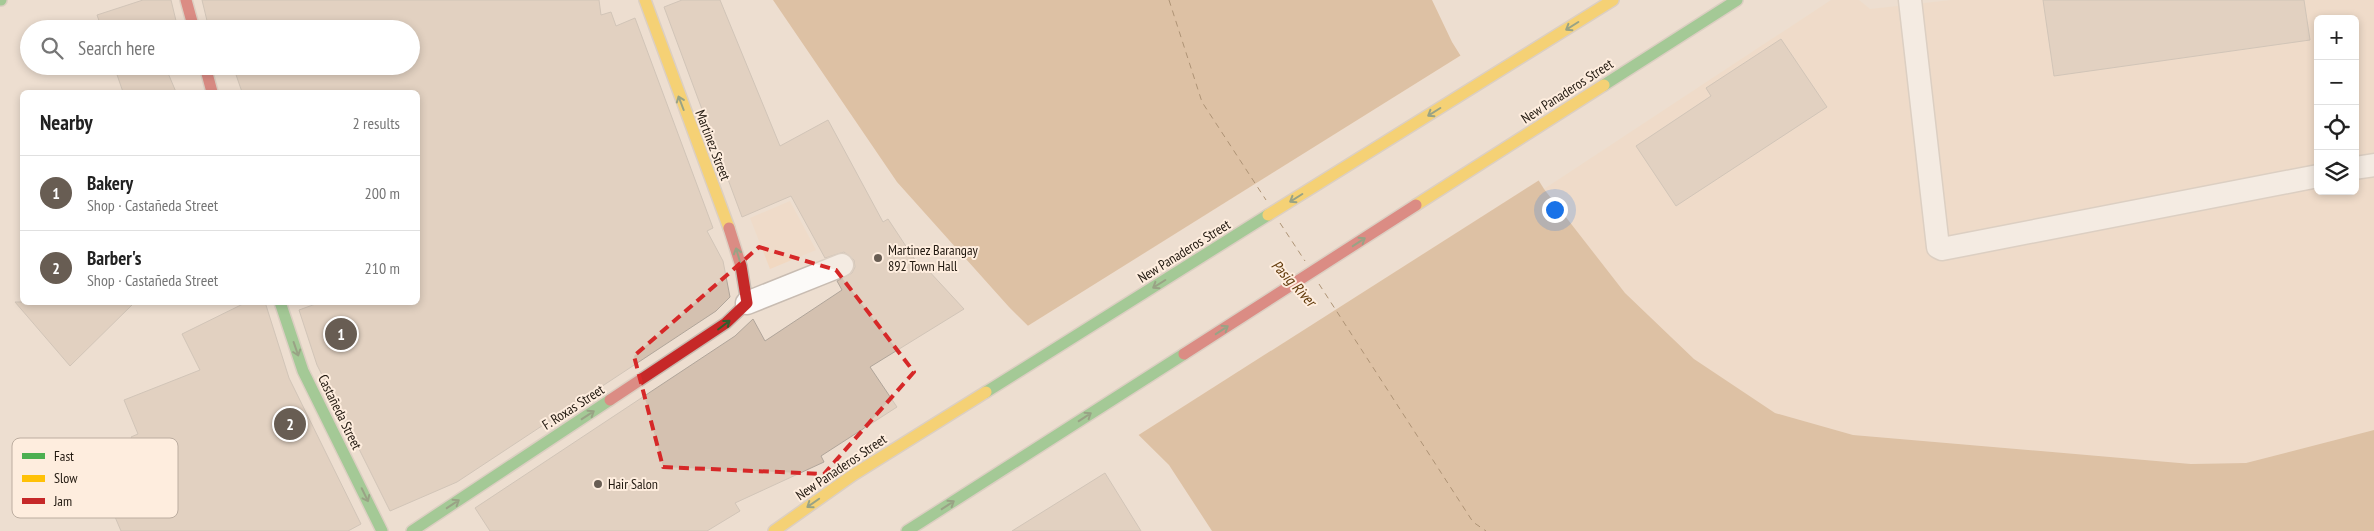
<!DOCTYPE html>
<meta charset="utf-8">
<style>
body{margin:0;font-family:"PT Sans Narrow",sans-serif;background:#f2f2f2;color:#222}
.controls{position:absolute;right:15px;top:15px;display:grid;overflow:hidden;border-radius:8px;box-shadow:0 2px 8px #0003}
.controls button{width:45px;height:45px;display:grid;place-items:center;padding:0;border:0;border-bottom:1px solid #e0e0e0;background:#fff;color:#222;font:25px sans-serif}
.you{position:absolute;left:1554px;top:209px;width:18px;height:18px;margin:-12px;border:4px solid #fff;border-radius:50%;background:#1a73e8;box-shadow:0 0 0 8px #1a73e833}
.badge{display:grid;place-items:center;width:32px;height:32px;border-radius:50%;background:#685d53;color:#fff;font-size:16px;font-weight:700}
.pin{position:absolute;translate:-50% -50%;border:2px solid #fff;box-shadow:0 1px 5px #0006}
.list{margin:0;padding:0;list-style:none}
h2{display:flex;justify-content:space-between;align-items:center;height:65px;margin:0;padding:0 20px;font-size:21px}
h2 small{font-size:16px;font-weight:400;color:#767676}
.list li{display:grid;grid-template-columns:32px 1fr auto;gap:15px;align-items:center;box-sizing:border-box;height:75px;padding:0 20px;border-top:1px solid #e0e0e0}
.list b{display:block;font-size:19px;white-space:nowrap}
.list p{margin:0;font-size:16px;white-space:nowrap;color:#767676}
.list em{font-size:16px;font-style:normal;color:#767676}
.icon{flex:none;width:28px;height:28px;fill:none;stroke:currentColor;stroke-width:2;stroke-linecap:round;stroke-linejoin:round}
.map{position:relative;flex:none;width:2374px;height:531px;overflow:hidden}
.search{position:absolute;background:#fff;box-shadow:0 2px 8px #0003;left:20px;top:20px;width:400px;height:55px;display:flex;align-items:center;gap:12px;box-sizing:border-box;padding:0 18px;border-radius:28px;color:#767676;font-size:19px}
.panel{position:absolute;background:#fff;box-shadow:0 2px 8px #0003;left:20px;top:90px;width:400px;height:215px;border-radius:8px}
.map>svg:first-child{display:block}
.built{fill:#f1d8c1;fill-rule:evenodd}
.water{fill:#cb9d6f}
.pier{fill:#edded0}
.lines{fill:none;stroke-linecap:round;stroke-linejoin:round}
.ferry{stroke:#613908;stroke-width:1;stroke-dasharray:6 5;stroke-linecap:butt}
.building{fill:#d4c1b0;stroke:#b0a59a}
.lane-casing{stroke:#c8bcb2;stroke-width:25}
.fast-casing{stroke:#c8bcb2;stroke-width:14}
.slow-casing{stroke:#c8bcb2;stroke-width:14}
.jam-casing{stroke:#c8bcb2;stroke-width:14}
.lane{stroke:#fcfaf8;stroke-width:22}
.fast{stroke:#4caf50;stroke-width:11}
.slow{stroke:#ffc107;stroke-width:11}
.jam{stroke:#c62828;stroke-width:11}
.oneway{stroke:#345c2c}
.marked{fill:none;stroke:#d62828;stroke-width:4;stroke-dasharray:10 6;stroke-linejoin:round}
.poi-dot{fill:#685d53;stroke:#feedde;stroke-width:2}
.labels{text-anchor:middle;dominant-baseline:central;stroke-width:4;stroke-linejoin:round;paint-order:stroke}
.street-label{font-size:14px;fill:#21180f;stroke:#feedde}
.poi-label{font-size:14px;fill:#21180f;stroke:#feedde;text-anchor:start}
.water-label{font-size:15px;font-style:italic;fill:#613908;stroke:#feedde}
.key{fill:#feedde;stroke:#bcada0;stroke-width:1}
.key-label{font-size:14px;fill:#21180f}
</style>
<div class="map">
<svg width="2374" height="531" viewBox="0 0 2374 531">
<rect width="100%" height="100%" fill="#edded0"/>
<path class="built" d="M1831,0H1859L1870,9L1951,0H2374V430L2246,463L2191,464L1853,435L1775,413L1694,359L1625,293L1544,189ZM2318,19H2355V191H2318Z
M790,201L816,250L770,269L750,218Z"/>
<path class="water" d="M773,0H1432L1452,42L1544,189L1625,293L1694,359L1775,413L1853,435L2191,464L2246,463L2374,430V531H1212L1169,465L1009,307L897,182Z"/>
<path class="pier" d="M1463,54L1541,179L1137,436L1026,327Z"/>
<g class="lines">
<path class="ferry" d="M1169,0L1202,102L1266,200
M1280,223L1305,261
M1319,284L1473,522L1486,531"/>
</g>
<path class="building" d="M143,0H171L178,29H102L97,15Z
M202,0H599L601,15L611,12L616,26L635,18L713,228L707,231L723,261L730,297L716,311L457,482L390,511L317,365L299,310L321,302H418V92H242L233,66H411V29H209Z
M682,0H720L780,146L828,120L883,222L888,219L923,272L927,269L964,309L870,367L897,407L821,456L824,462L735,503L740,511L707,531H490L475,508L735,336L753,319L765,341L842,290L837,281L852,273L855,267L854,260L844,252L825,258L791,196L742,217L664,7Z
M2043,0H2304L2310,40L2054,76Z
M1781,39L1827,107L1676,206L1636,146L1711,96L1706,88Z
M114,66H165L176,92H123Z
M15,302H135L70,366Z
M247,302H265L289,378L361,524L348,531H121L107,498L151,480L137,445L131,437L138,434L124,400L200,370L182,334Z
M1105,473L1141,531H1012Z"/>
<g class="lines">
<defs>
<path id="lane" d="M1910,0L1938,247L1942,249L2318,176
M2355,168L2374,165
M747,303L842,265"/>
<path id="fast" d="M0,0H1
M1604,85L1737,0
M280,302L303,371L382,531
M986,392L1268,215
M412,531L610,400
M907,531L1184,354"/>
<path id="slow" d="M645,0L729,228
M1416,205L1604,85
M1268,215L1613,0
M774,531L853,475L986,392"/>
<path id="jam" d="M186,0L194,29
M205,66L212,92
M1184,354L1416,205
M610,400L726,323L747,303L741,266L729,228"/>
</defs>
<use href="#lane" class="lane-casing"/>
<use href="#fast" class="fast-casing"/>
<use href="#slow" class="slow-casing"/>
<use href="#jam" class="jam-casing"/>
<use href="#lane" class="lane"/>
<use href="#fast" class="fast"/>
<use href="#slow" class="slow"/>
<use href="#jam" class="jam"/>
</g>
<defs><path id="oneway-shaft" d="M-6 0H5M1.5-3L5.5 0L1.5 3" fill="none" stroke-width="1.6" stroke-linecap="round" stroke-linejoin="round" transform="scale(1.25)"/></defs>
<g class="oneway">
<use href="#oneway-shaft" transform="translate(1572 26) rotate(148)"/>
<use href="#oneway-shaft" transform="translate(681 103) rotate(-111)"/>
<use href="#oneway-shaft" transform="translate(1434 112) rotate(148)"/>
<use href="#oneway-shaft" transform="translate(1296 198) rotate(148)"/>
<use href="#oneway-shaft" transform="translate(1359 242) rotate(-33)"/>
<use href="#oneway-shaft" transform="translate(738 255) rotate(-107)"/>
<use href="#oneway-shaft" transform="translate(1159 284) rotate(148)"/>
<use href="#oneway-shaft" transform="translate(724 325) rotate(-37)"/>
<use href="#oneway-shaft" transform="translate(1222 330) rotate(-33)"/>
<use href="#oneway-shaft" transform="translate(296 349) rotate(71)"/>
<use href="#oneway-shaft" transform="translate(588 415) rotate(-33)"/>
<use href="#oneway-shaft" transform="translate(1085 417) rotate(-33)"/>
<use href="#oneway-shaft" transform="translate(365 495) rotate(64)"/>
<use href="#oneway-shaft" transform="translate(813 503) rotate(145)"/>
<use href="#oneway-shaft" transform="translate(453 504) rotate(-33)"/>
<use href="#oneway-shaft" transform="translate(948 505) rotate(-33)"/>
</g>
<path d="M0 0H2374V531H0ZM759,247L836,270L914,372L824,474L663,467L634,356Z" fill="#edded0" fill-opacity=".55" fill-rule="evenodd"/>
<path class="marked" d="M759,247L836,270L914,372L824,474L663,467L634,356Z"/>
<g class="poi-dot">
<circle cx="878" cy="258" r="5"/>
<circle cx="598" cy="484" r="5"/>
</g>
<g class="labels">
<g class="street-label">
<text transform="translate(1567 91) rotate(-33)">New Panaderos Street</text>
<text transform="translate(713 145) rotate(69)">Martinez Street</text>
<text transform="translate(1184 251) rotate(-32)">New Panaderos Street</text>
<text transform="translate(573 407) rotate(-33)">F. Roxas Street</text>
<text transform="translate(340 412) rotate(64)">Castañeda Street</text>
<text transform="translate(841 467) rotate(-34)">New Panaderos Street</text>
</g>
<g class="poi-label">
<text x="888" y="250">Martinez Barangay<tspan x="888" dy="16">892 Town Hall</tspan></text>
<text x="608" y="484">Hair Salon</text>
</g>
<g class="water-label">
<text transform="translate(1294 283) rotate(47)">Pasig River</text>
</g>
</g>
<rect x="12" y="438" width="166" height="80" rx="8" class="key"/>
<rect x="22" y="453" width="23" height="6" fill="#4caf50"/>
<rect x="22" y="475" width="23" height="7" fill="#ffc107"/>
<rect x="22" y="498" width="23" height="6" fill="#c62828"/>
<g class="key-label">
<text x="54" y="461">Fast</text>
<text x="54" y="483">Slow</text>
<text x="54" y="506">Jam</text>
</g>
</svg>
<div class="controls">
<button>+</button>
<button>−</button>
<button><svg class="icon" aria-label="locate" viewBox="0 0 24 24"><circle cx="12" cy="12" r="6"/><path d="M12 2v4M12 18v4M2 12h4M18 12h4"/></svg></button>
<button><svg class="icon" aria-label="layers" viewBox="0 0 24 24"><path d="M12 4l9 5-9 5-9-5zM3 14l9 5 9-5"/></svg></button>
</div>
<div class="you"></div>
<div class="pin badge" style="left:341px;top:334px">1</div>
<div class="pin badge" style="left:290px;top:424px">2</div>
<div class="search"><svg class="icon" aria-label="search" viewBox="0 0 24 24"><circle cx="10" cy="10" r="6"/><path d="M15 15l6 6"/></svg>Search here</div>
<section class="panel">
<h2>Nearby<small>2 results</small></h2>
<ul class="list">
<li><span class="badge">1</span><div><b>Bakery</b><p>Shop · Castañeda Street</p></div><em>200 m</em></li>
<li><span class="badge">2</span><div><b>Barber's</b><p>Shop · Castañeda Street</p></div><em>210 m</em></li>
</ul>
</section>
</div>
